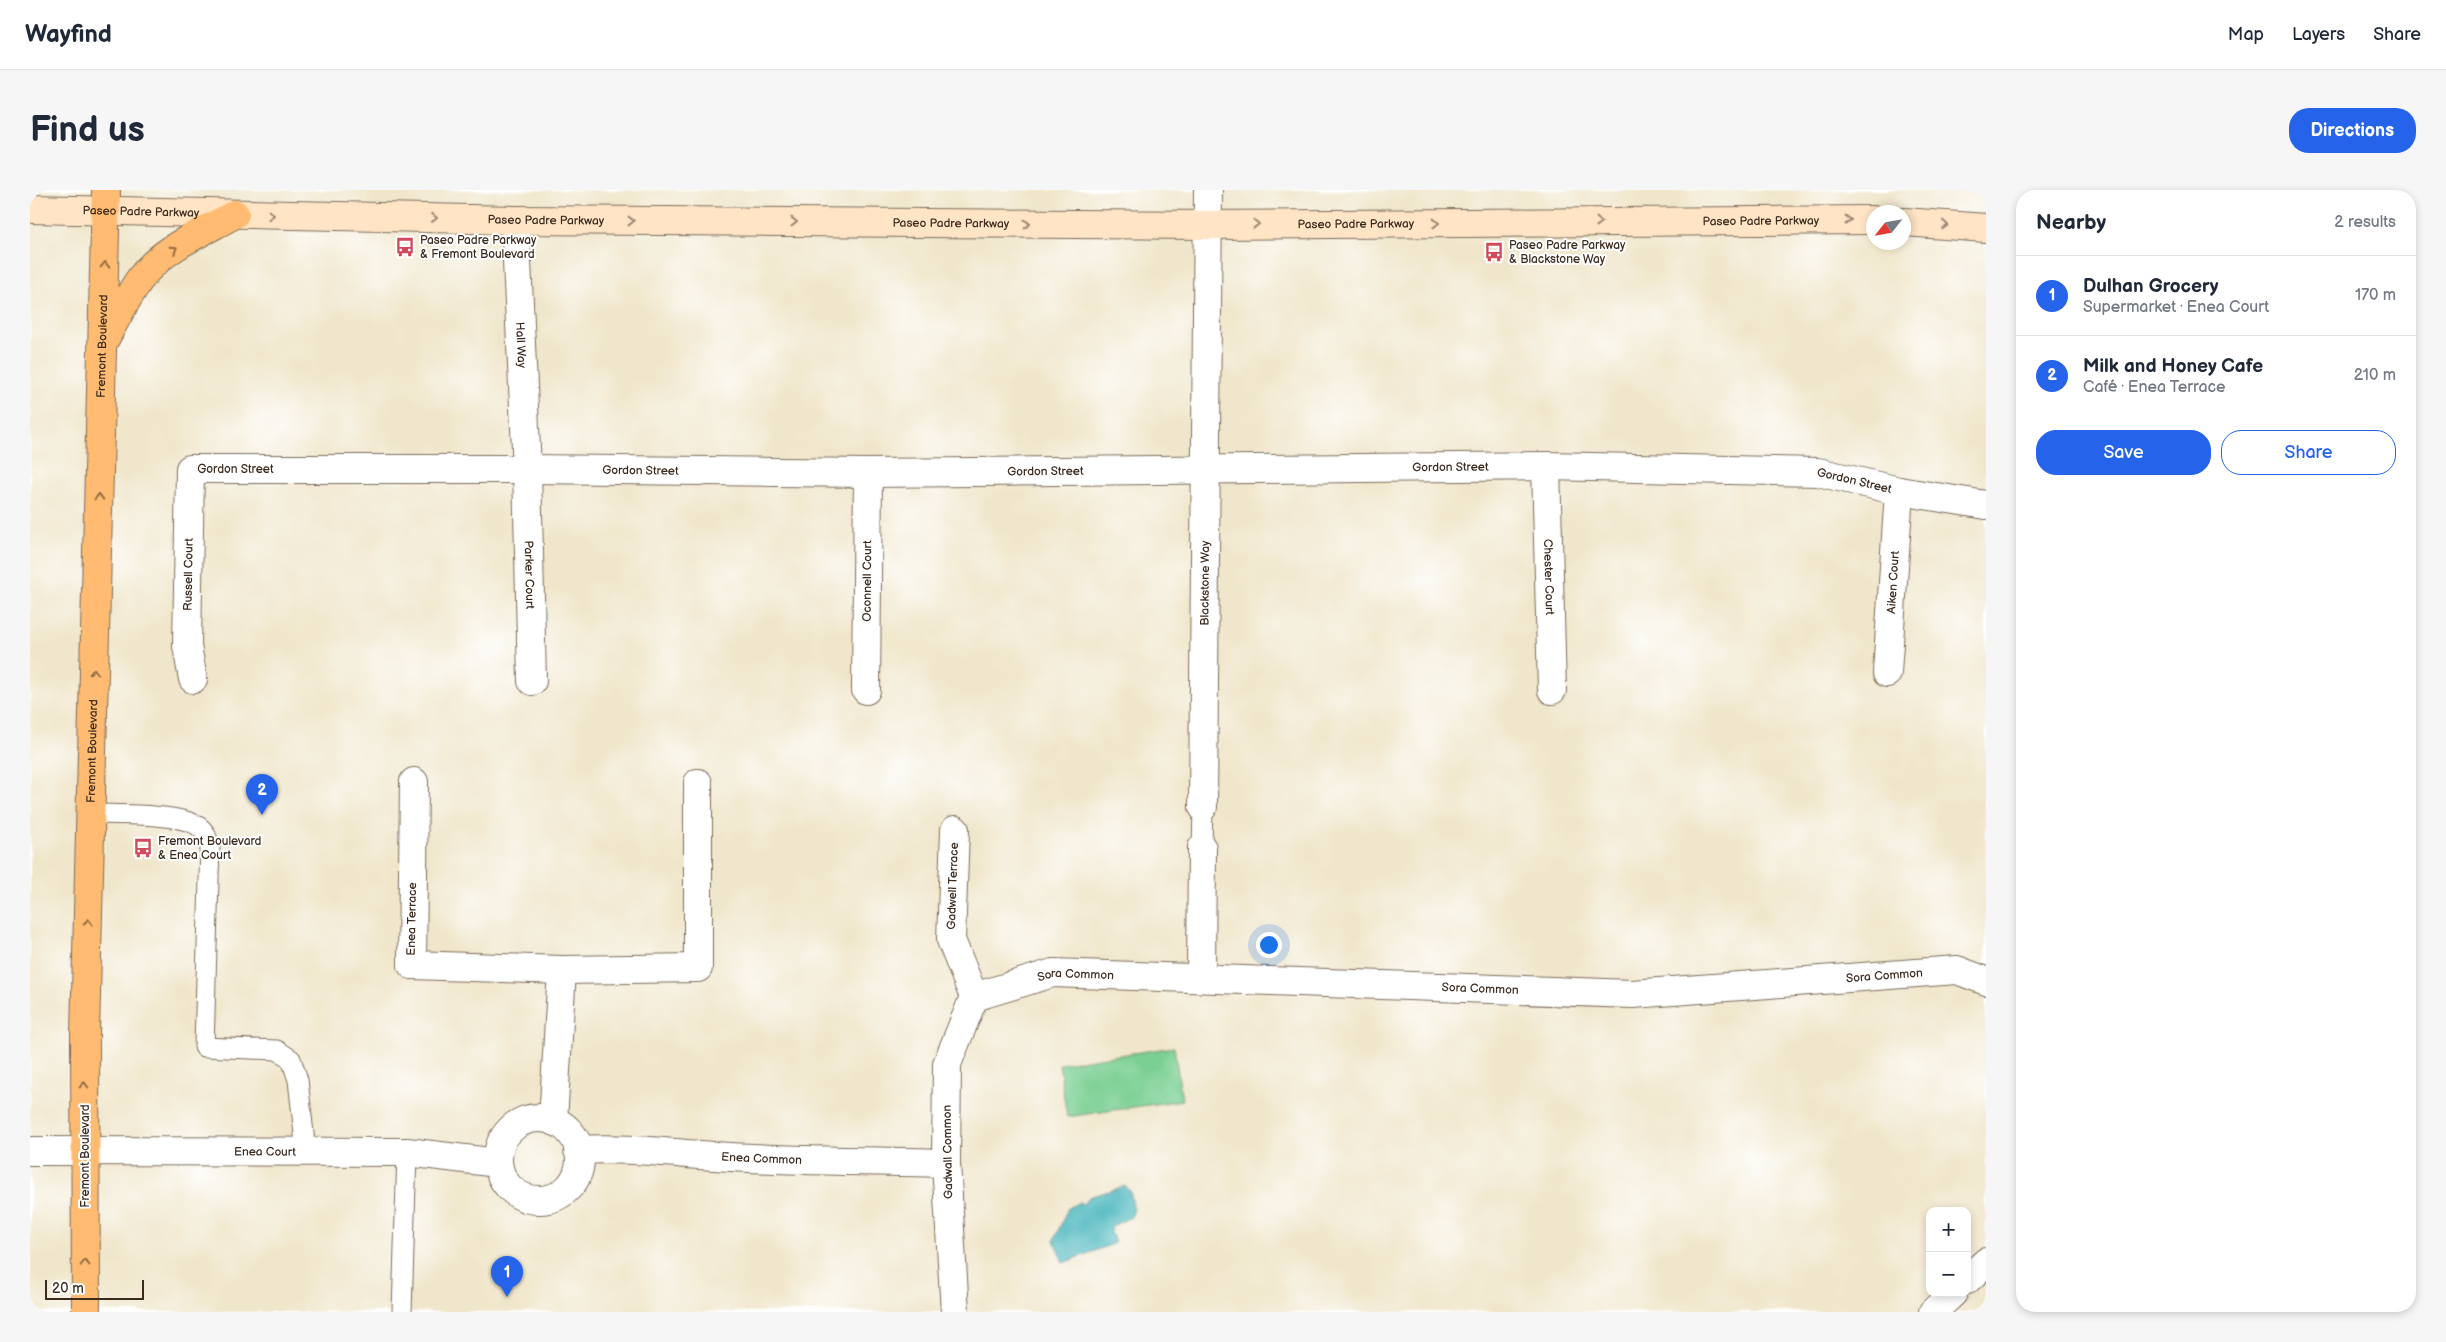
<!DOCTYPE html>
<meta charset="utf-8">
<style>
body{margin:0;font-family:"Balsamiq Sans",sans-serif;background:#f6f6f7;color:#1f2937}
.controls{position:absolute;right:15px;bottom:15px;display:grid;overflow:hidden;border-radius:10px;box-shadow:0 2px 8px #0003}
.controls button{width:45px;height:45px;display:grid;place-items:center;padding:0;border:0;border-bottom:1px solid #e0e1e3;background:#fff;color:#1f2937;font:25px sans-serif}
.compass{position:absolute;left:1836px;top:15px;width:45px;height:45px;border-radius:50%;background:#fff;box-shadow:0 2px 8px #0003;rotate:239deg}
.scale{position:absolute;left:15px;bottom:12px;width:99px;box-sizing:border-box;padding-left:5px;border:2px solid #3b2a1e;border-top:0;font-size:14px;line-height:18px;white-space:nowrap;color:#3b2a1e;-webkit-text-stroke:4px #fff;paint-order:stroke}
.you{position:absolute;left:1238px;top:754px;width:18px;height:18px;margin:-12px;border:4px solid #fff;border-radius:50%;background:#1a73e8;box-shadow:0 0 0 8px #1a73e833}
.badge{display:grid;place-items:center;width:32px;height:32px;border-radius:50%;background:#2563eb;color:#fff;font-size:16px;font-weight:700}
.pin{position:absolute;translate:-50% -41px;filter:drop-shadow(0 1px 2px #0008)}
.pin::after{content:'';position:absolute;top:26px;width:18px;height:15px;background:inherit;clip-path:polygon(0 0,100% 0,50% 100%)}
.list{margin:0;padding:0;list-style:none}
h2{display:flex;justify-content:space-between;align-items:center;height:65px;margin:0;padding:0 20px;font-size:21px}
h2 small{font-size:16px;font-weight:400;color:#747a83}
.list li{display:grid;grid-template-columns:32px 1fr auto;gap:15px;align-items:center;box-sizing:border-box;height:80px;padding:0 20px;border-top:1px solid #e0e1e3}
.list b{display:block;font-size:19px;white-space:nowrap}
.list p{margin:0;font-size:16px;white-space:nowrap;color:#747a83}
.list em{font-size:16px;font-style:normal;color:#747a83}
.actions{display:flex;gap:10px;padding:15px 20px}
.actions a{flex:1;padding:11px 0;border:1px solid #2563eb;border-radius:20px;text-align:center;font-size:18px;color:#2563eb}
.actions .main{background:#2563eb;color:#fff}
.map{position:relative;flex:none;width:1956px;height:1122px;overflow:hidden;border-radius:20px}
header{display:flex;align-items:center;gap:30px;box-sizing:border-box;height:70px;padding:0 25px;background:#fff;border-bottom:1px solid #e0e1e3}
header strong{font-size:24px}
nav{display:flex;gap:28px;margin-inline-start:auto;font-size:18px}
.intro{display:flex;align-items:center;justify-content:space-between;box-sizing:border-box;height:120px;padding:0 30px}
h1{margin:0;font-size:35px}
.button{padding:12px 22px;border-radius:20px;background:#2563eb;color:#fff;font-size:18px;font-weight:700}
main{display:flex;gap:30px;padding:0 30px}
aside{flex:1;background:#fff;border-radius:20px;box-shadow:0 2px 8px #0003}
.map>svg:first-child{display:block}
.green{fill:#7acf93;stroke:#5a7c58}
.water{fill:#46b5bc;stroke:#40706d}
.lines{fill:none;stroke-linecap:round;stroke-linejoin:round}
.service-casing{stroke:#7a6c5b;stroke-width:21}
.minor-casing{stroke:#7a6c5b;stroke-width:30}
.secondary-casing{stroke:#7a6c5b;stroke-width:30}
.primary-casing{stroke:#7a6c5b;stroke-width:30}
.service{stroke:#fff;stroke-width:19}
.minor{stroke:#fff;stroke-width:28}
.secondary{stroke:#ffe4c6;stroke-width:28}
.primary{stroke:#ffbb71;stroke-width:28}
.oneway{stroke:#9d8772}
.oneway2{stroke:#936b43}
.labels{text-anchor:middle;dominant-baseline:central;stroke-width:4;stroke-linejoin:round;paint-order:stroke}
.street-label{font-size:12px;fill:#3b2a1e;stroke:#fff}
.poi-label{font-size:12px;fill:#3b2a1e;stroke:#fff;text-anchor:start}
</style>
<header>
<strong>Wayfind</strong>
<nav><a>Map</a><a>Layers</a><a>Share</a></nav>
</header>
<div class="intro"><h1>Find us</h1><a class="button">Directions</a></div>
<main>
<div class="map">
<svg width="1956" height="1122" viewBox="0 0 1956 1122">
<rect width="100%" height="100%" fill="#fff"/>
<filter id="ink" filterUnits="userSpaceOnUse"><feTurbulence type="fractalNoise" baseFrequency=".02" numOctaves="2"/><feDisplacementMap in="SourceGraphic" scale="10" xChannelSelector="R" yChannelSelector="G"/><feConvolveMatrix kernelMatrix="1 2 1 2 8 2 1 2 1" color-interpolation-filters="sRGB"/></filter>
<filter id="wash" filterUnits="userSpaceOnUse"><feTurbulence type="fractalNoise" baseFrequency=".0096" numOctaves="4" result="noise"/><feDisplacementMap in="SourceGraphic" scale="20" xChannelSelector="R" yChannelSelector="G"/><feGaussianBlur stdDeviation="1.12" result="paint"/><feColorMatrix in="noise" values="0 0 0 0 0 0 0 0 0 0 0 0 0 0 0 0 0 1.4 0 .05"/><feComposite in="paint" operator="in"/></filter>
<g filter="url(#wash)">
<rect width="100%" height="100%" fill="#f0e6cb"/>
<path class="green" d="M1144,857L1152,910L1037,927L1029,874Z"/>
<path class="water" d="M1095,996L1100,1000L1104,1020L1101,1027L1082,1036L1081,1042L1085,1051L1083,1054L1033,1073L1024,1050L1038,1018L1049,1012L1053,1014L1059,1007Z"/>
</g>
<g filter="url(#ink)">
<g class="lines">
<defs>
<path id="service" d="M61,624C86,625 149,623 168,636C176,641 177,648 180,656L174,857L247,860L261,869L268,890L276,962
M1172,658L1173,617
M372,1122L377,962"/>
<g id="minor">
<path id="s1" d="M485,30L497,279L502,491"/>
<path id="s2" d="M1516,276L1522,500"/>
<path id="s3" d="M1857,483L1869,301"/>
<path id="s4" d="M163,489L157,456L160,279H497L838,283L1516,276L1788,282L1869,301L1956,315"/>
<path id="s5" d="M836,500L838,283"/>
<path d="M384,592L382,775L532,780L668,778V593"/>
<path id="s6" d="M1173,617L1178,0"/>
<path d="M925,640L921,750L944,807"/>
<path d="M1171,787L1172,658"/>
<path id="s7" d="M944,807L1023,783L1602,804L1927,780L1956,791"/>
<circle cx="509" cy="969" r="41"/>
<path d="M523,931L532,780"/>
<path id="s8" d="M548,960C594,957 638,963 684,966C761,971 839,971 916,973"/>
<path id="s9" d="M0,961L377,962L468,973"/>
<path d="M1937,1090L1956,1072"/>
<path d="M925,1122L916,973L917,874L944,807"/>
<path d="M1903,1122L1923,1103"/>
</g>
<g id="secondary">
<path id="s10" d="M0,19L485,30L1177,35L1844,30"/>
<path d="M1874,32L1956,38"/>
</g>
<g id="primary">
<path d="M75,149C86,129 97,107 110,89C132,58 173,42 205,24"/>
<path id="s11" d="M56,1122L55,844L76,0"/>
</g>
</defs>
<use href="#service" class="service-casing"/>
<use href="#minor" class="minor-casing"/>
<use href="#secondary" class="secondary-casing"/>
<use href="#primary" class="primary-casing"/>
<use href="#service" class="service"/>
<use href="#minor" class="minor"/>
<use href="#secondary" class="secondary"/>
<use href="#primary" class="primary"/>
</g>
<defs><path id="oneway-chevron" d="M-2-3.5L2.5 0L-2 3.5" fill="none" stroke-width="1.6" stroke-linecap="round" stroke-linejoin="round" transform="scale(1.25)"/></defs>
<g class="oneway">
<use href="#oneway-chevron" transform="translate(241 25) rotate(1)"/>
<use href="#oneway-chevron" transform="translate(404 28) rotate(1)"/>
<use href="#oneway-chevron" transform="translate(1818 30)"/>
<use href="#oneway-chevron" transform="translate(601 31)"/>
<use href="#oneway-chevron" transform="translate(764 32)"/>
<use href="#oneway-chevron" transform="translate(1569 32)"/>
<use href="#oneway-chevron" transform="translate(1406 33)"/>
<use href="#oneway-chevron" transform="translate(997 34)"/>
<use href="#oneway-chevron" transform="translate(1226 34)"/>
<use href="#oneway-chevron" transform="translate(1915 35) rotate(4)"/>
</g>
<g class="oneway2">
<use href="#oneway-chevron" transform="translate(144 59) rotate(-34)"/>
<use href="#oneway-chevron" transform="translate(75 75) rotate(-88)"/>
<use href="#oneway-chevron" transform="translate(69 307) rotate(-89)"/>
<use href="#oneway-chevron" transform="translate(64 482) rotate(-88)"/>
<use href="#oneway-chevron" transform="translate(58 732) rotate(-88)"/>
<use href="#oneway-chevron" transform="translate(54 895) rotate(-90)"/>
<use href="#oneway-chevron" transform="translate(55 1073) rotate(-91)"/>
</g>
</g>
<defs>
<symbol id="bus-bare" viewBox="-9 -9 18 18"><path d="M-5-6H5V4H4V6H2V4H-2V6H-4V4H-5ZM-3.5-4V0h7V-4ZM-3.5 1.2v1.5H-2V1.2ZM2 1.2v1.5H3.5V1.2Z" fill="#d1495b" stroke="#fff" stroke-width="2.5" paint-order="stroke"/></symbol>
</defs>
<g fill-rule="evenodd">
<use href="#bus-bare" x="361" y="43" width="28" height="28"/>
<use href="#bus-bare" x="1450" y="48" width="28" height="28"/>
<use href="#bus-bare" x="99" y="644" width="28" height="28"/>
</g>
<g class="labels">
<g class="street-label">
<text stroke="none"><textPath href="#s10" startOffset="111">Paseo Padre Parkway</textPath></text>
<text stroke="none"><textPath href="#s10" startOffset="516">Paseo Padre Parkway</textPath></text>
<text stroke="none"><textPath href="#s10" startOffset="1731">Paseo Padre Parkway</textPath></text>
<text stroke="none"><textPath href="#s10" startOffset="921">Paseo Padre Parkway</textPath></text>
<text stroke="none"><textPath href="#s10" startOffset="1326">Paseo Padre Parkway</textPath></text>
<text stroke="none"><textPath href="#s1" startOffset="125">Hall Way</textPath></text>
<text stroke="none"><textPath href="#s11" startOffset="966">Fremont Boulevard</textPath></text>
<text stroke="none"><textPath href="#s4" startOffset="1471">Gordon Street</textPath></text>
<text stroke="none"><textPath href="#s4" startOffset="256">Gordon Street</textPath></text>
<text stroke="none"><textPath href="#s4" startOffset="661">Gordon Street</textPath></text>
<text stroke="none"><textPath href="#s4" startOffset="1066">Gordon Street</textPath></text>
<text stroke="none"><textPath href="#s4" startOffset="1876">Gordon Street</textPath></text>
<text stroke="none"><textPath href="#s4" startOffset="105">Russell Court</textPath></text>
<text stroke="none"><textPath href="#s1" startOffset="355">Parker Court</textPath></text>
<text stroke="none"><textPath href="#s2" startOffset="111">Chester Court</textPath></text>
<text stroke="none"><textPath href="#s5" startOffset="109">Oconnell Court</textPath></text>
<text stroke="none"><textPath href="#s3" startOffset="91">Aiken Court</textPath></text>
<text stroke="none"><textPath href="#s6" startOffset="224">Blackstone Way</textPath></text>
<text stroke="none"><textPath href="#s11" startOffset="561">Fremont Boulevard</textPath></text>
<text transform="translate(923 696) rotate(-88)">Gadwell Terrace</text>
<text transform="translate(382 729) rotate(-89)">Enea Terrace</text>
<text stroke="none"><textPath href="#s7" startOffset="915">Sora Common</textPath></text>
<text stroke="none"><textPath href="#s7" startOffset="105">Sora Common</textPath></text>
<text stroke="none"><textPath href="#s7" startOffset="510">Sora Common</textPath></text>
<text stroke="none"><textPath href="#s9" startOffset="235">Enea Court</textPath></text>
<text transform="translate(918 962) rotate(-91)">Gadwall Common</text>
<text transform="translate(55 966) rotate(-90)">Fremont Boulevard</text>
<text stroke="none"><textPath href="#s8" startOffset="184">Enea Common</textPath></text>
</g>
<g class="poi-label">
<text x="390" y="50">Paseo Padre Parkway<tspan x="390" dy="14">&amp; Fremont Boulevard</tspan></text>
<text x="1479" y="55">Paseo Padre Parkway<tspan x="1479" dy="14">&amp; Blackstone Way</tspan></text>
<text x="128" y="651">Fremont Boulevard<tspan x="128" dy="14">&amp; Enea Court</tspan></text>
</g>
</g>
</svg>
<div class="controls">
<button>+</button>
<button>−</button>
</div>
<svg class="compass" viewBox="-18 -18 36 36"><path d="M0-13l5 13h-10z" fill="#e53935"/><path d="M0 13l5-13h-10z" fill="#747a83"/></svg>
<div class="scale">20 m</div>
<div class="you"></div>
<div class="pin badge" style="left:477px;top:1107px">1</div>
<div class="pin badge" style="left:232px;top:625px">2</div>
</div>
<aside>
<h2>Nearby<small>2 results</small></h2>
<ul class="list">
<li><span class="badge">1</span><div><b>Dulhan Grocery</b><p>Supermarket · Enea Court</p></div><em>170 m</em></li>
<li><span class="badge">2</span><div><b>Milk and Honey Cafe</b><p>Café · Enea Terrace</p></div><em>210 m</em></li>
</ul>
<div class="actions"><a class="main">Save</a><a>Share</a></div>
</aside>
</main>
